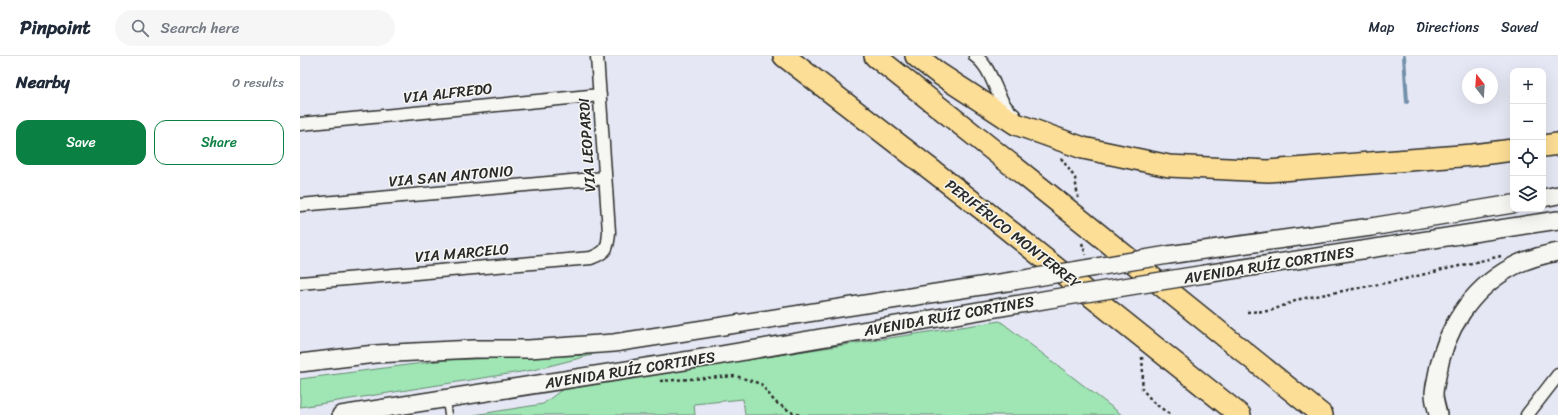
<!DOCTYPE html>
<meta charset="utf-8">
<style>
body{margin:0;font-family:Sriracha,sans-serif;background:#f6f6f7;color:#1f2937}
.controls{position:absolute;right:12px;top:12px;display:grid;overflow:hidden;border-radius:8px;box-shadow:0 4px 16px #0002}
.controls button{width:36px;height:36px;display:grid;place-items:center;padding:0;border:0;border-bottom:1px solid #e0e1e3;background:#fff;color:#1f2937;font:20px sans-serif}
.compass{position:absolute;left:1162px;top:12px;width:36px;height:36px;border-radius:50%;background:#fff;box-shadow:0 4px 16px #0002;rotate:343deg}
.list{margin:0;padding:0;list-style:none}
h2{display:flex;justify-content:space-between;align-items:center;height:52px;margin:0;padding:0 16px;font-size:17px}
h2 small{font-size:13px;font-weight:400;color:#747a83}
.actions{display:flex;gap:8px;padding:12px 16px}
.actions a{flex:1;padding:9px 0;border:1px solid #0b8043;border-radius:12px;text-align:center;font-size:14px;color:#0b8043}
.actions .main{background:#0b8043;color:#fff}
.icon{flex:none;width:22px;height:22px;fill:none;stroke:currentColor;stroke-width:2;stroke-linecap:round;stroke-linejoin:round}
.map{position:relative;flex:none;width:1258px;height:359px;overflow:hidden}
header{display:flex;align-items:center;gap:24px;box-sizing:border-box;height:56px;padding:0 20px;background:#fff;border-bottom:1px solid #e0e1e3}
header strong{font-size:19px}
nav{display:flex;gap:22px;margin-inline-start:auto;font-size:14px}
.search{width:280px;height:36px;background:#f6f6f7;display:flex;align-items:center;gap:10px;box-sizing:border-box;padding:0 14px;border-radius:22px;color:#747a83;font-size:15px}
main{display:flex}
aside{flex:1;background:#fff}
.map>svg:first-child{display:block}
.green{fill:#9fe6b4;stroke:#658870}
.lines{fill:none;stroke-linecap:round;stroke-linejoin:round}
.stream{stroke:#728faa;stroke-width:4}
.service-casing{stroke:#2b2b2b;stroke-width:9}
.minor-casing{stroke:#2b2b2b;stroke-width:15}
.secondary-casing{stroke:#2b2b2b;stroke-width:20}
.motorway-casing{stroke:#2b2b2b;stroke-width:24}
.path{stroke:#2b2b2b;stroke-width:2.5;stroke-dasharray:3 3;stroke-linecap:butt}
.service{stroke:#f6f6f2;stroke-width:6}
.minor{stroke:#f6f6f2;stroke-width:12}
.secondary{stroke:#f6f6f2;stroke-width:17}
.motorway{stroke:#fdde96;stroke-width:21}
.secondary-bridge-casing{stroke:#2b2b2b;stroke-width:20;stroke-linecap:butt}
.secondary-bridge{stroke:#f6f6f2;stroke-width:17}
.labels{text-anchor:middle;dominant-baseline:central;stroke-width:3;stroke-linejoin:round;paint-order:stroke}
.street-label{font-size:15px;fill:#2b2b2b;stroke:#f6f6f2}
</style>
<header>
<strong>Pinpoint</strong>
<div class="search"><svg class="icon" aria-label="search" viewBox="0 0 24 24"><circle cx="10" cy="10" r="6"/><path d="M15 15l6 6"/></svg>Search here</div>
<nav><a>Map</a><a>Directions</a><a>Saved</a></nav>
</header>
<main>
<aside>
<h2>Nearby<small>0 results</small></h2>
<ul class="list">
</ul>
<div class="actions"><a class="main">Save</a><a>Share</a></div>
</aside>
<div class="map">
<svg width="1258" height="359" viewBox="0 0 1258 359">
<rect width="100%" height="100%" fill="#e5e8f4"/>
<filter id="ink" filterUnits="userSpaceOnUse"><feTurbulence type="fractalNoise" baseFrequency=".025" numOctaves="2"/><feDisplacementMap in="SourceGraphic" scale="8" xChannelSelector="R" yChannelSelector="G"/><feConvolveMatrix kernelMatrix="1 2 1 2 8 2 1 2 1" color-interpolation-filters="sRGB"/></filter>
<g filter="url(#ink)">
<path class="green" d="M700,265L822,359H445L443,343L394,348L395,359H174L243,348L264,332Z
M292,299L233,314L0,351V323L146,304Z"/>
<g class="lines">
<path class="stream" d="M1104,0L1107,46"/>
<defs>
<path id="service" d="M146,344L148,359"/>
<path id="minor" d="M675,0C695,14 695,46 714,59
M0,68L300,39
M0,149L305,122
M0,227L291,202C307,196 308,192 309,176L297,0
M1227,359L1258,319"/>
<path id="secondary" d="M1243,142L1258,139
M868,199L1071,171L1213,148
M905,218L1258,164
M0,307L75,298L174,293H229L314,287L713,225
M41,359L416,300L755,242
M1138,359C1137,352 1134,345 1134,338C1134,332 1136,326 1137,320C1145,274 1170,234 1212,211C1226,203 1242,199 1258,196"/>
<path id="motorway" d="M484,0L686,156L940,359
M575,0L782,165L1022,359
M616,0L638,17L716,68L783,92L869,110L968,115L1173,99L1213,94
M1243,90L1258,88"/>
</defs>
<use href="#service" class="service-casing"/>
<use href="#minor" class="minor-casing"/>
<use href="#secondary" class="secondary-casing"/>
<use href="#motorway" class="motorway-casing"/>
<path class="path" d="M761,102L775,122L778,142
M782,187L786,199
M947,256L970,255L1000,243L1096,225L1201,200
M842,301L843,317L842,333L854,347L871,359
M360,325L436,320L461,328L475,346L493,357L500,359"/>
<use href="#service" class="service"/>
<use href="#minor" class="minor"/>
<use href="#secondary" class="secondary"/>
<use href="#motorway" class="motorway"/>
<defs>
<path id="secondary-bridge" d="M713,225L868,199
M755,242L905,218"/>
</defs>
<use href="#secondary-bridge" class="secondary-bridge-casing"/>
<use href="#secondary-bridge" class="secondary-bridge"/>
</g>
</g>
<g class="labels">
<g class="street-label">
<text transform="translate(148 37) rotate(-6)">VIA ALFREDO</text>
<text transform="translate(287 89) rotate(-94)">VIA LEOPARDI</text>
<text transform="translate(151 120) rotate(-5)">VIA SAN ANTONIO</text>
<text transform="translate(713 178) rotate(38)">PERIFÉRICO MONTERREY</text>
<text transform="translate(162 197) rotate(-5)">VIA MARCELO</text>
<text transform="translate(969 209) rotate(-9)">AVENIDA RUÍZ CORTINES</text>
<text transform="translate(649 260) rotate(-10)">AVENIDA RUÍZ CORTINES</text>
<text transform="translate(330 314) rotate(-9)">AVENIDA RUÍZ CORTINES</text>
</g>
</g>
</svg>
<div class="controls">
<button>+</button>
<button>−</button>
<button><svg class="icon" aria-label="locate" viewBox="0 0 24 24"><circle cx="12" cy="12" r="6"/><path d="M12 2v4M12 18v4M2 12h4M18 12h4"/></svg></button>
<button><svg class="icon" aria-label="layers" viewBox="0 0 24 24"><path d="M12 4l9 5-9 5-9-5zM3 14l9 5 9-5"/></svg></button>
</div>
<svg class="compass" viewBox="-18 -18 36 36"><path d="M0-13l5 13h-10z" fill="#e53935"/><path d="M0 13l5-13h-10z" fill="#747a83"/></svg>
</div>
</main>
